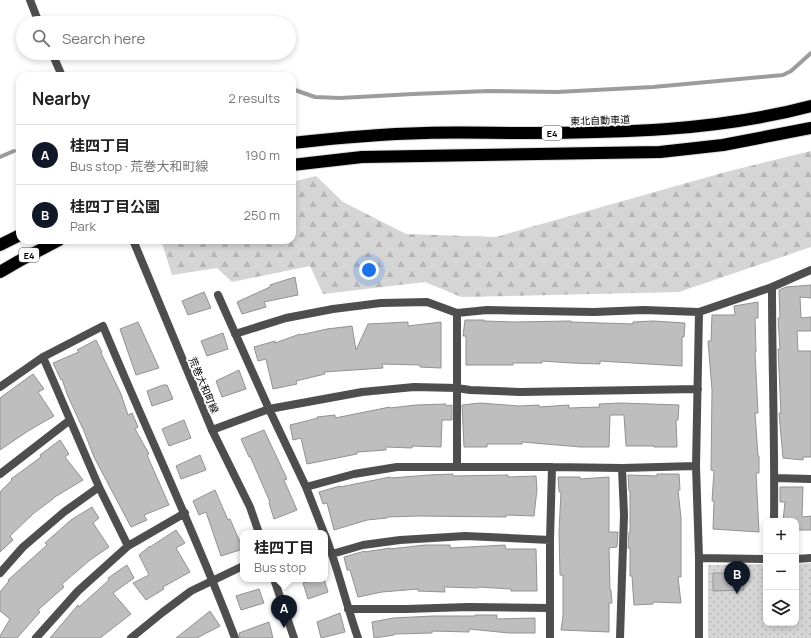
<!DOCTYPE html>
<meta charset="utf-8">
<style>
body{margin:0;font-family:Manrope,"Noto Sans JP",sans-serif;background:#f6f6f6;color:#222}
.controls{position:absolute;right:12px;bottom:12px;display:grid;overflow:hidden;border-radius:8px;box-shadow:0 2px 6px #0003}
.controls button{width:36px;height:36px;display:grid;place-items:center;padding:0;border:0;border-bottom:1px solid #e0e0e0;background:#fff;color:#222;font:20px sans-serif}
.you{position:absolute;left:369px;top:270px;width:14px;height:14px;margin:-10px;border:3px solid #fff;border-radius:50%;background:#1a73e8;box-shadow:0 0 0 6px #1a73e833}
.badge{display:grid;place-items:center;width:26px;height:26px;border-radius:50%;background:#111827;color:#fff;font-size:13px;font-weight:700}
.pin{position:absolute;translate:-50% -33px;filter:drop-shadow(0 1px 2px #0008)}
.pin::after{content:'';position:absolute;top:21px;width:14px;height:12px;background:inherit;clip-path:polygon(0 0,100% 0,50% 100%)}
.popup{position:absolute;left:240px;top:530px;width:88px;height:52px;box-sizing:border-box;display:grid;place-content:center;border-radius:8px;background:#fff;filter:drop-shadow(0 1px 3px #0005);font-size:13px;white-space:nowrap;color:#767676}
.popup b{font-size:15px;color:#222}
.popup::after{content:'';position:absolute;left:50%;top:100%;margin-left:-8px;border:8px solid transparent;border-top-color:#fff}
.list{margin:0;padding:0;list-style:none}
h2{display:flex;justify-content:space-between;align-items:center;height:52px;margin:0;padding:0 16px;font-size:17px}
h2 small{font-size:13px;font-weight:400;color:#767676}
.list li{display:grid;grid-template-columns:26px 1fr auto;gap:12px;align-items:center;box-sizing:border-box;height:60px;padding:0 16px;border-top:1px solid #e0e0e0}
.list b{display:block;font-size:15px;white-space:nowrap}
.list p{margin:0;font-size:13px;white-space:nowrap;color:#767676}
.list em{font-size:13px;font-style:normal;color:#767676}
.icon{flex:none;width:22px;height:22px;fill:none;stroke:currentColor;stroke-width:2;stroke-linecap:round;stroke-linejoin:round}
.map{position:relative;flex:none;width:811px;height:638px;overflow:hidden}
.search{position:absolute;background:#fff;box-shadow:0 2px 6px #0003;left:16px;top:16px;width:280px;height:44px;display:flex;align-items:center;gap:10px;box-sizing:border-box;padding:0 14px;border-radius:22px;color:#767676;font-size:15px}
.panel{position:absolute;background:#fff;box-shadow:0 2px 6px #0003;left:16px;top:72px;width:280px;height:172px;border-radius:12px}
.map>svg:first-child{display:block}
.forest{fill:url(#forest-firs)}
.park{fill:url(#park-dots)}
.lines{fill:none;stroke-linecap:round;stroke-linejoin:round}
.stream{stroke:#9c9c9c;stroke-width:4}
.building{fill:#bebebe;stroke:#929292}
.motorway-casing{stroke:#dbdbdb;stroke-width:14}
.minor{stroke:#4e4e4e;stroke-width:8}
.tertiary{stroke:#4e4e4e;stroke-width:8}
.motorway{stroke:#000;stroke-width:12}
.labels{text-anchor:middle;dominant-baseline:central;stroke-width:4;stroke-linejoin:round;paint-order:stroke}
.shield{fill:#fff;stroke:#4c4c4c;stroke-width:1}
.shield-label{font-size:9px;font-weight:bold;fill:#000}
.street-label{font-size:10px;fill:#000;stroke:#fff}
</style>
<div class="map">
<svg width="811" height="638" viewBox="0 0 811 638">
<defs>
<pattern id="forest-firs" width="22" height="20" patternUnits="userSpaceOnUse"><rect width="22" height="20" fill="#d5d5d5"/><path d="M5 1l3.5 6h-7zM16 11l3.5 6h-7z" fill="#b5b5b5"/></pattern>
<pattern id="park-dots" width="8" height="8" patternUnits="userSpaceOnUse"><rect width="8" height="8" fill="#d5d5d5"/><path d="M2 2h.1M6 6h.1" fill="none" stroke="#b5b5b5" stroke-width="1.8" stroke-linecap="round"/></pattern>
</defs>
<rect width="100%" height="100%" fill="#fff"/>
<path class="forest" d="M811,151V247L679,292L461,297L425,282L323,294L310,266L232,282L217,268L172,275L161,240H292V182L316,176L343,202L406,234L496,237L722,173Z"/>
<path class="park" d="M811,563V638H708V565L766,564V623H796V564Z"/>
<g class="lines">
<path class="stream" d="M292,89L315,97L340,98L413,94L489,91L557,92L653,87L783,75L791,71L811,53
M0,157L14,151"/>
</g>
<path class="building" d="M295,277L298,295L264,302L266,307L242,314L237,302L270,287V285Z
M811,285V298L800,297L801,318L811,317V331H797L798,351H811V457H803V460L783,458L779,413H781L778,349H780L778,318H780L779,290L786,287Z
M204,292L211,308L188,315L182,301Z
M758,302V318H755L756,352H755L758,413H755L758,456H759V473H756L759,532L713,529L714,501H712L714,471L711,470L712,390L708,341H711L712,315H735L734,306Z
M465,320H484V321L514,322L571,321V322L633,324V322L653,321L685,323L684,337H682V366L600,361V364L571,363L542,361V363H513V365H466V336H463Z
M138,322L159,368L136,375L120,329Z
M408,322V326L441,322V368L420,367V365L382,364L383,368L324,372L325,374L296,381L297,384L273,389L266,359L258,361L254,347L275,341V343L300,334V335L327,329L352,326L356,350L368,324Z
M223,333L228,349L207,356L201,341Z
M96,340L102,352L101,353L121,394L128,415L132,413L138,427L135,429L149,454L147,455L169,505L144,515L147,520L131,527L94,457L82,426V427L67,394L62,379L61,380L53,363L79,352L77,350Z
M239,370L246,389L222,397L216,381Z
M33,374L44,389L38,392L54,416L28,431L0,450V398Z
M163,385H167L173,399L152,406L147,391Z
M480,403L519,406L539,405V407L569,405V408L600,407L599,404L621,403L679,405L678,420H676L677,447H654V446H626L624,415H610L609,447H581L522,442V444H487V447H464L462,405Z
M446,404V406L452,405V420H442L441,447L412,446V448L386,447V450L357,452V454L307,464L301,438L293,440L290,425L318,418L317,417L335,415V418L390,407V408L416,405Z
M184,420L191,438L169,446L162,429Z
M264,430L287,479L284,480L297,510L274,519L269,503L270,502L250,456L249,457L241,439Z
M60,440L69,454L65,457L83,480L53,498V499L34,513L10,536L13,540L0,552V492L12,480L11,479L41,457L40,455Z
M200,455L206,470L181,479L176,466Z
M453,474V476L508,475V477L536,476L537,489L534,516L506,515V517L418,516L387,517V518L367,520L334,530L327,503L323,504L319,492L340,486V487L390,477L391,478L429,475Z
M657,474H679L680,490H678L681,518V577H678L681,603L653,602V604L634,605L632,576H630V548H628L629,532H630V491H629L628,475L657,476Z
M558,477H580V479L609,477V532H618L617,547L609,548L610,590H611L612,603H609V632L561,630L563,616V575H560L559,532L561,492H559Z
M780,487H803L802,517L811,516V530H796V521H783L785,502H780Z
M215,490L228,520L230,519L243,549L221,556L206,512L199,515L193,501Z
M92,507L99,518L93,523L109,547L90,560L62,584L64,587L38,610L40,612L17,638H0V636L10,619L0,611V592L9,581L8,580L47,545L45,543L71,520Z
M176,530L185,543L176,548L190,572L163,587L164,589L146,600L133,583L149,575L139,555L150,546V547Z
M425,545H450V548L505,545L506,549H536L537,591H511V589L478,587V588L444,587L445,592L418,591V589L382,592L358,597L350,570H347L344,557L365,551V552L390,548V549Z
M127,565L134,578L113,593L131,614L100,638H50L78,605L79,607L109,580L108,578Z
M713,573H743L744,590L713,591Z
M315,579H324L328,592L308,599L303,583Z
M259,589L264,603L241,610L236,596Z
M210,611L220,626L197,638H176Z
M340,613L345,632L321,638L317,622Z
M475,615H497V619L535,618V633H509L469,629V632L432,631V633L394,634V635L374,638L372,622L393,618L433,616H475Z
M269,622L273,638H240L239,633Z"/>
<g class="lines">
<defs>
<path id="motorway" d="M292,143C336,138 381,134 425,133C457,132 490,133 522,133C619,133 717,131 811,106
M292,165L362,157L660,152L723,145L811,128
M0,245L20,235
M0,272L19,261L59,240"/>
</defs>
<use href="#motorway" class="motorway-casing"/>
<path class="minor" d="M772,287C772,365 775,443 774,521
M218,295L269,409L306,487L324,533
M457,313V467
M235,334L286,318L333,309L381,303L427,302L457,313L487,310L594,312L644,310L699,312L772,287L811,270
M43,357L99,487L128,546
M0,387L43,357L103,326C146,430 195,532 235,638
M212,430L269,409L362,392L414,387L457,388L470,390L520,392L698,389
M0,474L70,420
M775,478L811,479
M306,487L354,474L397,467H552L622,468L696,466
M325,535C338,568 346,604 358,638
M332,554L363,545L400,540L465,536L550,540
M699,558L766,559
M796,559L811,558
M0,573L23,547L64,512L99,487
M348,609H406L468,607L550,608
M36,638L78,591L128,546L185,513
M550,638V540L552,467
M620,638L624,515L622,468
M699,638V558L696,466L699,312"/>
<path class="tertiary" d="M30,0L39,23
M52,53L62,76
M133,240L212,430L250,507L259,533
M274,579L294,638
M131,638L163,612L191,591L243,566"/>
<use href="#motorway" class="motorway"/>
</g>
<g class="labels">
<g class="shield">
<rect x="542" y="126" width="20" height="14" rx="3"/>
<rect x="19" y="248" width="20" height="14" rx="3"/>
</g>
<g class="shield-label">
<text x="552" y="133">E4</text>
<text x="29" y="255">E4</text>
</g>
<g class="street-label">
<text transform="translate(600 120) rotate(-2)">東北自動車道</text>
<text transform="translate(204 385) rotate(67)">荒巻大和町線</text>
</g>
</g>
</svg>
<div class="controls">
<button>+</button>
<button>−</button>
<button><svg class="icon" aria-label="layers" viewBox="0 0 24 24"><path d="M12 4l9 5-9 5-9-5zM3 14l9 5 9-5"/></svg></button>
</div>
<div class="you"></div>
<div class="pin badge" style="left:284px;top:628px">A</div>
<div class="popup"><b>桂四丁目</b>Bus stop</div>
<div class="pin badge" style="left:737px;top:594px">B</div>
<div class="search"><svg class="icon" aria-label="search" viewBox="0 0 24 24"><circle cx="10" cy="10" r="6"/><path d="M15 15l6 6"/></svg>Search here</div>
<section class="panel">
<h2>Nearby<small>2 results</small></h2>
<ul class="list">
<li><span class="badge">A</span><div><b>桂四丁目</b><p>Bus stop · 荒巻大和町線</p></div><em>190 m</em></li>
<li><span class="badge">B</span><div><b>桂四丁目公園</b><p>Park</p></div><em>250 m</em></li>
</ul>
</section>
</div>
